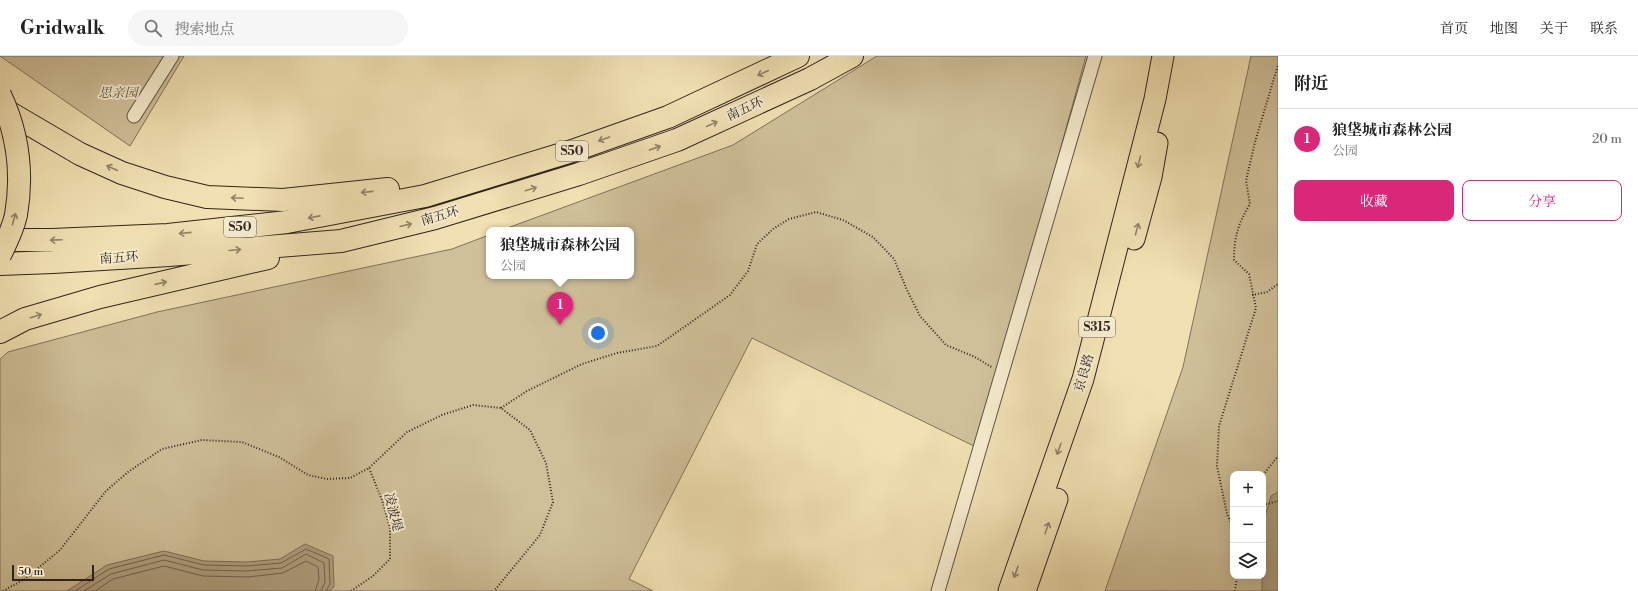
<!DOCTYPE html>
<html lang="zh">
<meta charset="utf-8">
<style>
body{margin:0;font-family:"Libre Bodoni","Noto Serif SC",serif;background:#f6f6f6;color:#222}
.controls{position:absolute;right:12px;bottom:12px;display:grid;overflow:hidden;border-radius:8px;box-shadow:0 4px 16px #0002}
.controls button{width:36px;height:36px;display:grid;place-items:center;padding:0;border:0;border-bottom:1px solid #e0e0e0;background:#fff;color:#222;font:20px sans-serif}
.scale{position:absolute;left:12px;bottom:10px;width:82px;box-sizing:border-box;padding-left:4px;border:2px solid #30231e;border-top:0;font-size:11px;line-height:14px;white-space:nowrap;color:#30231e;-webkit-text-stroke:3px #f5ebcd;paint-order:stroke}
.you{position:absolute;left:598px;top:277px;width:14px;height:14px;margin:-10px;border:3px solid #fff;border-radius:50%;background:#1a73e8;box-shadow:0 0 0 6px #1a73e833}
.badge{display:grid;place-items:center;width:26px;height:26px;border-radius:50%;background:#db2777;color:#fff;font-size:13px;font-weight:700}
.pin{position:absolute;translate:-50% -33px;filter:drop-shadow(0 1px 2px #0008)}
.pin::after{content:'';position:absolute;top:21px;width:14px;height:12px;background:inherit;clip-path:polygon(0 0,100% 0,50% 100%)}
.popup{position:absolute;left:486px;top:171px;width:148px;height:52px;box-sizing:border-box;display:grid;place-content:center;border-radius:8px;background:#fff;filter:drop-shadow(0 1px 3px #0005);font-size:13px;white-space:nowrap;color:#767676}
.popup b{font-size:15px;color:#222}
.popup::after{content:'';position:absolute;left:50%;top:100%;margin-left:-8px;border:8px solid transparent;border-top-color:#fff}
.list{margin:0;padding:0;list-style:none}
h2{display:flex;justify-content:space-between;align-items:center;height:52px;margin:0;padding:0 16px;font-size:17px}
h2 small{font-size:13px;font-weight:400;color:#767676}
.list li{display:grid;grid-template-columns:26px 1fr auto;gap:12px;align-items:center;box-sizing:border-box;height:60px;padding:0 16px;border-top:1px solid #e0e0e0}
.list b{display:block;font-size:15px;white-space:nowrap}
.list p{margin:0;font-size:13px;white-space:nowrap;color:#767676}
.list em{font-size:13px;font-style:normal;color:#767676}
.actions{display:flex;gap:8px;padding:12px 16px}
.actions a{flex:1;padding:9px 0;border:1px solid #db2777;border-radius:8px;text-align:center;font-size:14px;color:#db2777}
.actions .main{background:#db2777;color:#fff}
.icon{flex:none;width:22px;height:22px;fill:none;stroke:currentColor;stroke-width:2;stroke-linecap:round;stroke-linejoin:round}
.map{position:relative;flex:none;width:1278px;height:535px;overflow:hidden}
header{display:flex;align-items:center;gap:24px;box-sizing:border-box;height:56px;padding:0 20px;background:#fff;border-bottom:1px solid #e0e0e0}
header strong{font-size:19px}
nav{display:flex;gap:22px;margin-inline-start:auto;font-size:14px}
.search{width:280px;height:36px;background:#f6f6f6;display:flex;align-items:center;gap:10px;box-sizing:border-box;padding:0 14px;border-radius:22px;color:#767676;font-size:15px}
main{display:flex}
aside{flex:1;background:#fff}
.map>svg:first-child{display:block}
.green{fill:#cfc099;stroke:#80725c;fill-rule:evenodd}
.water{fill:#afa080;stroke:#7c6e59}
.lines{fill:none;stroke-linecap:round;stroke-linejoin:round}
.shore{stroke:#70624f;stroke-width:1}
.minor-casing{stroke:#605243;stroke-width:15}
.primary-casing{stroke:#30231e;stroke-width:23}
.motorway-casing{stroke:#30231e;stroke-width:24}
.path{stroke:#30231e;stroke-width:2;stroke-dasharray:1 2;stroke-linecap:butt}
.minor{stroke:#f5ebcd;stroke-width:13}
.primary{stroke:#f0e0b2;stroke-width:21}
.motorway{stroke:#f0e0b2;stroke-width:22}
.motorway-bridge-casing{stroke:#30231e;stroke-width:24;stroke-linecap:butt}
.motorway-bridge{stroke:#f0e0b2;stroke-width:22}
.oneway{stroke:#908268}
.labels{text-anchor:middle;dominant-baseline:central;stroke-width:4;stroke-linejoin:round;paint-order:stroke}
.shield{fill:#f5ebcd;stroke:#6b5f52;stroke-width:1}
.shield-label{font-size:12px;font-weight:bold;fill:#30231e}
.park-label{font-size:13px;font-style:italic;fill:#584a3d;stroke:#f5ebcd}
.street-label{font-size:13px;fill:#30231e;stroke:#f5ebcd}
</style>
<header>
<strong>Gridwalk</strong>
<div class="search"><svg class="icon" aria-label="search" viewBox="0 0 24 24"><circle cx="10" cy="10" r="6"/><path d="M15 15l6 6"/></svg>搜索地点</div>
<nav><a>首页</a><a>地图</a><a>关于</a><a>联系</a></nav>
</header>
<main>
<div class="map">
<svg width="1278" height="535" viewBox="0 0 1278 535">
<rect width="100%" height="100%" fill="#f0e0b2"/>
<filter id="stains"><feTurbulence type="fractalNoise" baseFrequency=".005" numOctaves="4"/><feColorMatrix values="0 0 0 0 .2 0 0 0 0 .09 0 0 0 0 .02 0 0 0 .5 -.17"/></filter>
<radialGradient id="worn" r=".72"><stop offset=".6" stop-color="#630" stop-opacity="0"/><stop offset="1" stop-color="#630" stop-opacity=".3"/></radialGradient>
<path class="green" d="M0,0H184L130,90Z
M877,0H1086L978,392L752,282L629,523L653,535H0V303L8,296L157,256L452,193L489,179V220H631V174H502L733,89Z
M1251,0H1278V535H1105L1183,311ZM1233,418H1263V520H1233Z"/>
<path class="water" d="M1278,436V535H1262L1263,468L1271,440Z
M305,488L333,500L334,531L329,535H67L107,509L164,495L204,505L247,506L280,503Z"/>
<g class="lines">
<path class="shore" d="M75,535L109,513L164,499L204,509L247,510L281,507L306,493L329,503L330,528L326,535
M84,535L111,518L164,504L203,514L247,515L282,512L306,498L324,507L325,526L321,535
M95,535L113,523L164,510L203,520L248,521L283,517L306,505L318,511L319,524L315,535"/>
<defs>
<path id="minor" d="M134,60L172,0
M938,535L1095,0"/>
<path id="primary" d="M1134,183L1151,121L1157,87
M1009,535L1083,323L1155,43L1163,0
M1025,535L1057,443"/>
<path id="motorway" d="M0,51L80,98L122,117L165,131L207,141L283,144L388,133
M0,184H52L168,179L287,166L425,140L572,95L668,61L798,0
M0,208L53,206L169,199L341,185L435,162L579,118L677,84L810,23L852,0
M0,276L25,263L100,241L268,202"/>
</defs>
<use href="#minor" class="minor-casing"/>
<use href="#primary" class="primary-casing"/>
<use href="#motorway" class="motorway-casing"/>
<path class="path" d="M1252,239L1267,236L1278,228
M501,352L527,335L582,308L617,297L657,290L730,239L748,215L757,188L773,173L789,163L816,156L843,164L873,181L894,203L907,234L920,260L946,289L975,301L993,312
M1263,419L1278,400
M1263,449L1278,445
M1233,471L1227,458L1217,410L1219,370L1256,252L1249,218L1234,204C1234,181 1238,168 1250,148L1246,125L1255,86L1278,9
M3,535L25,523L60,494L106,435L128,416L162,393L202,384L242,386L279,401L308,419L327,423L350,422L369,412L407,376L442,359L473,349L501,352L530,374L546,407L553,446L540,479L494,535
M351,535L373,520L390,503V472L382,444L369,412
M1235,535L1237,520"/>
<use href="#minor" class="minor"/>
<use href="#primary" class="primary"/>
<use href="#motorway" class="motorway"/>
<defs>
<path id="motorway-bridge" d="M0,39C18,77 23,118 16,159C13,173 6,187 0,199"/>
</defs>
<use href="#motorway-bridge" class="motorway-bridge-casing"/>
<use href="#motorway-bridge" class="motorway-bridge"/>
</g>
<defs><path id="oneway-shaft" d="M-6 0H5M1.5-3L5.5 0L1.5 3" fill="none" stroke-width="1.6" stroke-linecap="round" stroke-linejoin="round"/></defs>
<g class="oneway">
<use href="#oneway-shaft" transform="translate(763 17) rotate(155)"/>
<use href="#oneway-shaft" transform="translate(712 68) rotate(-25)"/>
<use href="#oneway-shaft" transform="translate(604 83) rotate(160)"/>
<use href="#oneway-shaft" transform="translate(655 92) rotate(-19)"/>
<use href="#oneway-shaft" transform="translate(1139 106) rotate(104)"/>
<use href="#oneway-shaft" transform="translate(112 112) rotate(-156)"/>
<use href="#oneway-shaft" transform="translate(531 133) rotate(-17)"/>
<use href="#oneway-shaft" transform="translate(367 136) rotate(174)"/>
<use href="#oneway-shaft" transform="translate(237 142) rotate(-177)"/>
<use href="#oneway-shaft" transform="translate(314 161) rotate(169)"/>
<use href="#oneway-shaft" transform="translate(14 163) rotate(-74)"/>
<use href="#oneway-shaft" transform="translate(406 169) rotate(-14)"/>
<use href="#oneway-shaft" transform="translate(1137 173) rotate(-75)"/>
<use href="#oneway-shaft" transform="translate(185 177) rotate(174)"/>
<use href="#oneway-shaft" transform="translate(56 184) rotate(178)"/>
<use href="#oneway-shaft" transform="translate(235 194) rotate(-5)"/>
<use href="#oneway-shaft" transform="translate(161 227) rotate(-13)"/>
<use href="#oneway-shaft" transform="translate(36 260) rotate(-17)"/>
<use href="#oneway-shaft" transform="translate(1059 393) rotate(109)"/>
<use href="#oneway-shaft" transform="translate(1047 472) rotate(-71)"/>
<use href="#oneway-shaft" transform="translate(1016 516) rotate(109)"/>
</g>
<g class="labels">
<g class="shield">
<rect x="556" y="85" width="32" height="20" rx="3"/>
<rect x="224" y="161" width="32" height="20" rx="3"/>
<rect x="1079" y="261" width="36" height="20" rx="3"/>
</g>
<g class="shield-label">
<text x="572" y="95">S50</text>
<text x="240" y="171">S50</text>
<text x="1097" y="271">S315</text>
</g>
<g class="park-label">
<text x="118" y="37">思亲园</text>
</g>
<g class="street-label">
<text transform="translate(745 53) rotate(-25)">南五环</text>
<text transform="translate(440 160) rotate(-16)">南五环</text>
<text transform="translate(119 202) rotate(-4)">南五环</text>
<text transform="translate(1084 317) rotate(-74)">京良路</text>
<text transform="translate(393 456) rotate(76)">凌波堤</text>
</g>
</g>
<rect width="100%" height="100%" filter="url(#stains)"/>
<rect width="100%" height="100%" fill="url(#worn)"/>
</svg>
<div class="controls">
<button>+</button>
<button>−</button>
<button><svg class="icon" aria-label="layers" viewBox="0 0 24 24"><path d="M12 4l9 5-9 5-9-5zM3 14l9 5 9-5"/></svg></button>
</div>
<div class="scale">50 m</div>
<div class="you"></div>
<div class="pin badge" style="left:560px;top:269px">1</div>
<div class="popup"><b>狼垡城市森林公园</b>公园</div>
</div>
<aside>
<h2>附近<small></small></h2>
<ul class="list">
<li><span class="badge">1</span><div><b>狼垡城市森林公园</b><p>公园</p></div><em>20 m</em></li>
</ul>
<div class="actions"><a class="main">收藏</a><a>分享</a></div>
</aside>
</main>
